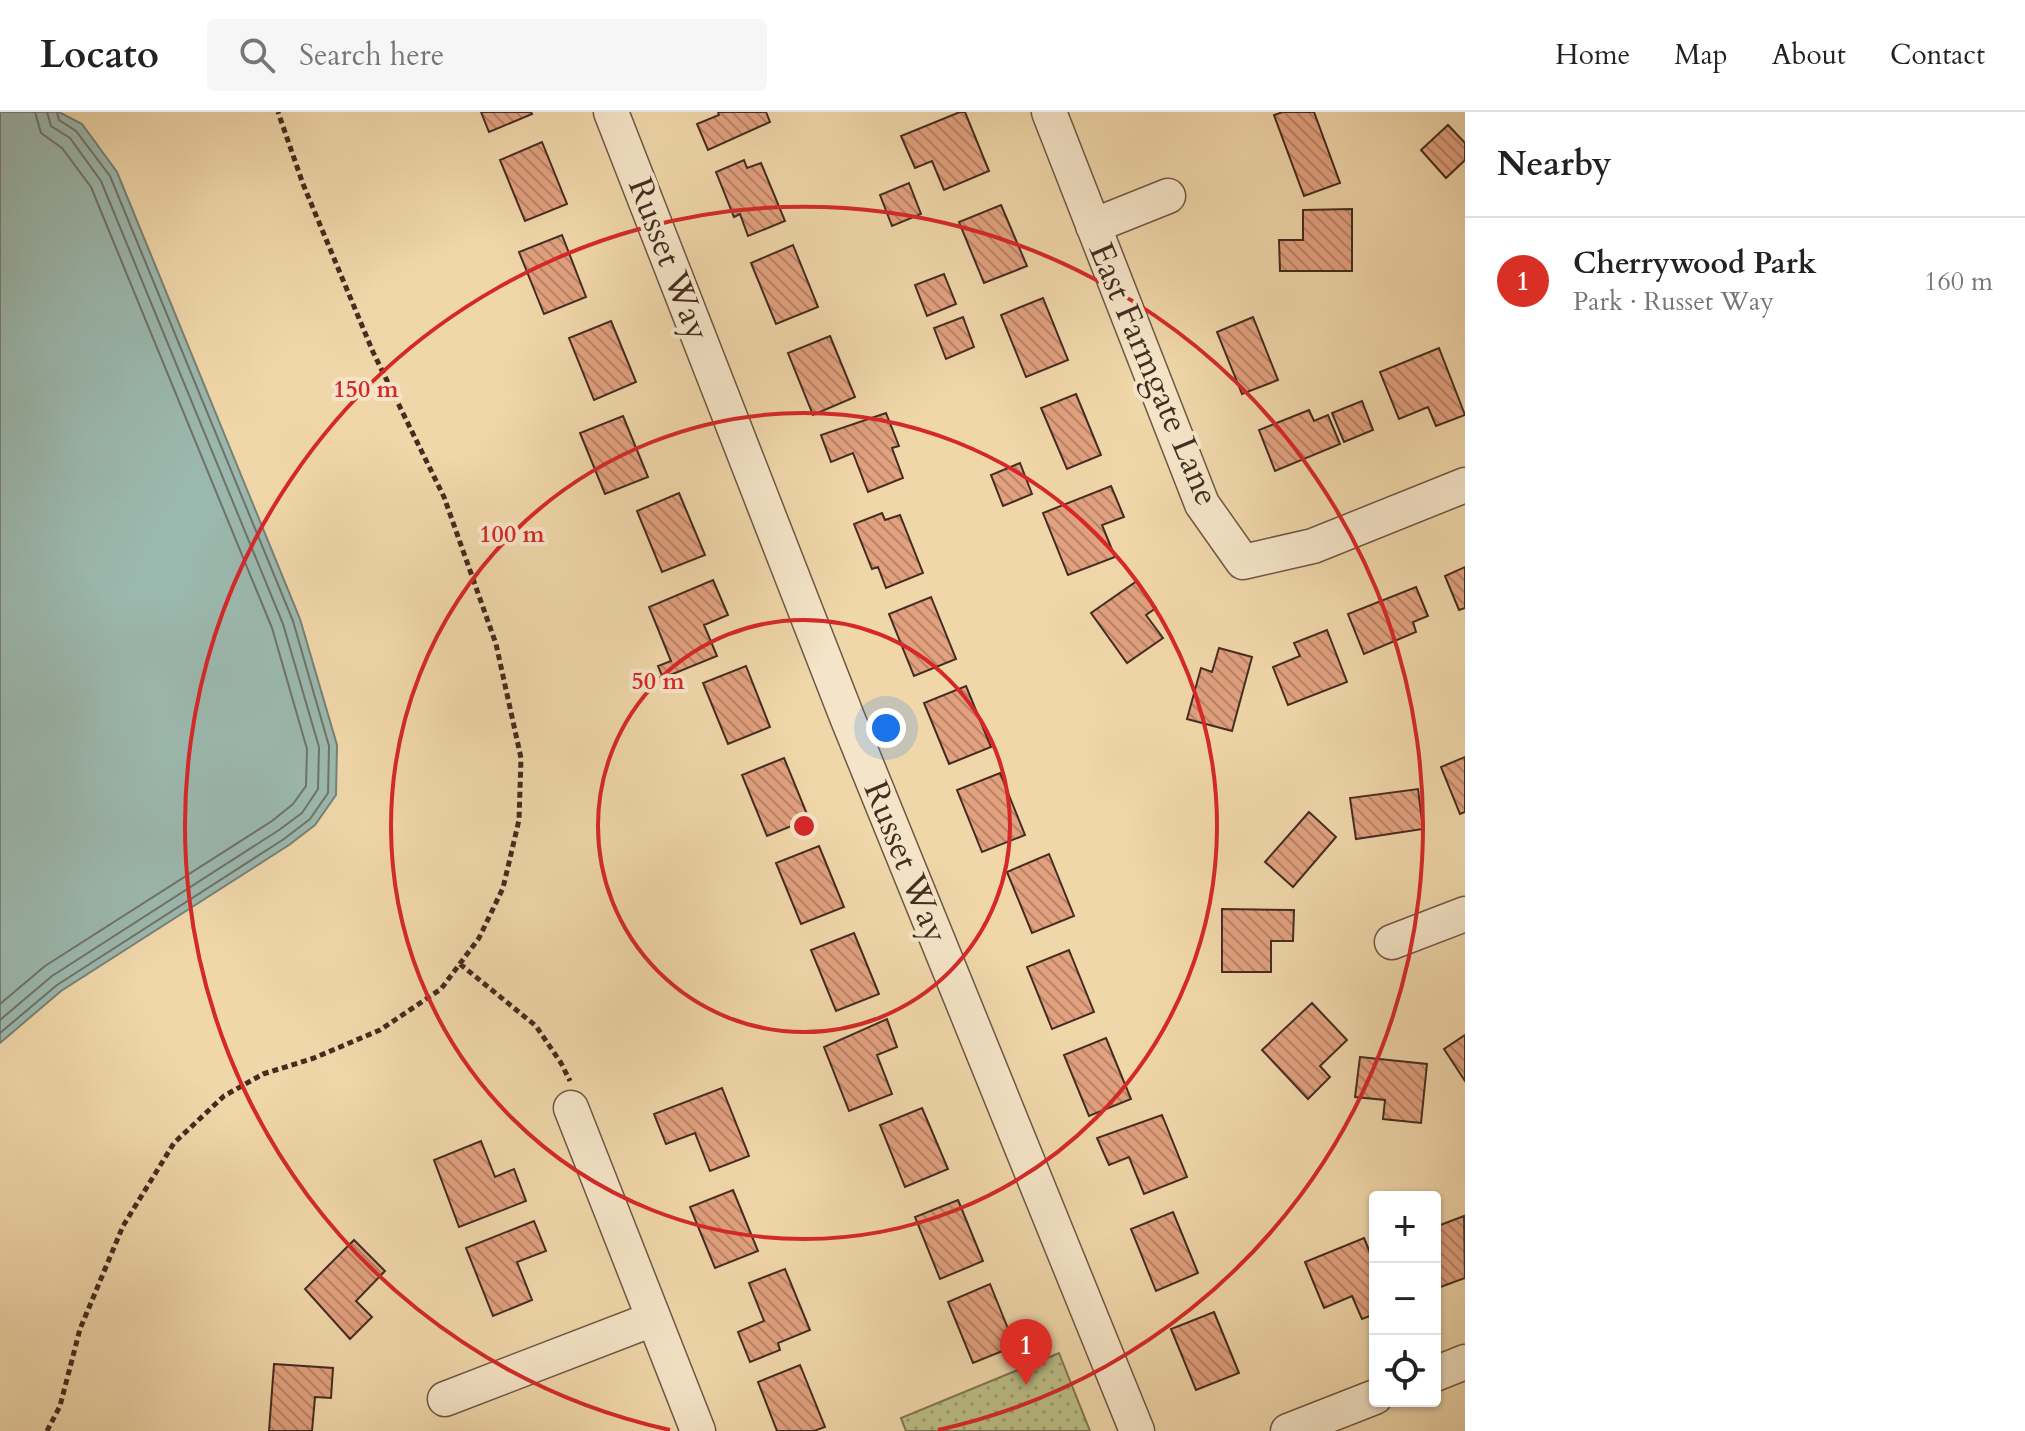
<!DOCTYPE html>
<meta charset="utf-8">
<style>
body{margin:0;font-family:Cardo,serif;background:#f6f6f6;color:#222}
.controls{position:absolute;right:24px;bottom:24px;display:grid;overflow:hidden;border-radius:8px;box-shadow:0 2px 6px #0004}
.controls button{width:72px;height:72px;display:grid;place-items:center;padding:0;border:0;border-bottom:2px solid #e0e0e0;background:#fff;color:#222;font:40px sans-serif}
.you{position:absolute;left:886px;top:616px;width:28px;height:28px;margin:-20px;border:6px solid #fff;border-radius:50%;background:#1a73e8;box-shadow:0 0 0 12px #1a73e833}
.badge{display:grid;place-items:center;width:52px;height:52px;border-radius:50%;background:#d93025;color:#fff;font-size:26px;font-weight:700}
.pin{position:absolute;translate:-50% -66px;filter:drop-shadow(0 2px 4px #0008)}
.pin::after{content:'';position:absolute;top:42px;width:28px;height:24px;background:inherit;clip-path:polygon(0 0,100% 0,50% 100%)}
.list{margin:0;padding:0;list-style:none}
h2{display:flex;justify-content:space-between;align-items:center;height:104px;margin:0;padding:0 32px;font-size:34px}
h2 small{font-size:26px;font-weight:400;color:#767676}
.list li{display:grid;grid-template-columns:52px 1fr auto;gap:24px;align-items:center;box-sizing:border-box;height:128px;padding:0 32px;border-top:2px solid #e0e0e0}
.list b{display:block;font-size:30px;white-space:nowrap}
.list p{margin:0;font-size:26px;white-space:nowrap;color:#767676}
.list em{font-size:26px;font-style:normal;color:#767676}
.icon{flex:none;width:44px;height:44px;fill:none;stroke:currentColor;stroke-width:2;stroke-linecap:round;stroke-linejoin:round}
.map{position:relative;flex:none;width:1465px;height:1319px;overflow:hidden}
header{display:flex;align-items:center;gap:48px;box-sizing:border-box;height:112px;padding:0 40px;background:#fff;border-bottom:2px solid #e0e0e0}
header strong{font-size:38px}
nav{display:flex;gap:44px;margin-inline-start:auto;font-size:28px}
.search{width:560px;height:72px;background:#f6f6f6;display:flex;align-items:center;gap:20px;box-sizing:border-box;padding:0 28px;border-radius:8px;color:#767676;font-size:30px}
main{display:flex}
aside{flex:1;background:#fff}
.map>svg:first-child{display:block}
.park{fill:url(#park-dots);stroke:#807554;stroke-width:2}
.water{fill:#9bb8ae;stroke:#788076;stroke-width:2}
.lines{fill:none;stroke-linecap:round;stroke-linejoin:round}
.shore{stroke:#707268;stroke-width:2}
.building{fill:url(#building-back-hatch);stroke:#442c21;stroke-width:2}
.minor-casing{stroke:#6f5743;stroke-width:37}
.path{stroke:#442c21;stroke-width:5;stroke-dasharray:6 4;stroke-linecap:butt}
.minor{stroke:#f5e5c8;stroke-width:34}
.ring{fill:none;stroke:#d62828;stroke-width:4}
.labels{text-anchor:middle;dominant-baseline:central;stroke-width:8;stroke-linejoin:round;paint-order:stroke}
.street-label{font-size:34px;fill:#442c21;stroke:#f5e5c8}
.centre{fill:#d62828;stroke:#f5e5c8;stroke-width:4}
.ring-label{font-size:24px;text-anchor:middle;font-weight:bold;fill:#d62828;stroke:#f5e5c8;stroke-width:8;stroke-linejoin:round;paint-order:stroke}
</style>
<header>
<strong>Locato</strong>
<div class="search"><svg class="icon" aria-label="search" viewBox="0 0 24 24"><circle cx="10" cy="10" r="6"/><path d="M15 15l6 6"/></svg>Search here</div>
<nav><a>Home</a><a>Map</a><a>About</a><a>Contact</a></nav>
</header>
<main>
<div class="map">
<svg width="1465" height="1319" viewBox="0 0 1465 1319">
<defs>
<pattern id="park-dots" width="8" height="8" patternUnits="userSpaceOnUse" patternTransform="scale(2)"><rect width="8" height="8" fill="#bcbe87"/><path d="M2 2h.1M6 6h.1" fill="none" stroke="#9a9b6e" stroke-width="1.8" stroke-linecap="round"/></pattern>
<pattern id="building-back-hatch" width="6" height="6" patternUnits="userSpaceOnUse" patternTransform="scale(2)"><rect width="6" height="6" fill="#e2a17f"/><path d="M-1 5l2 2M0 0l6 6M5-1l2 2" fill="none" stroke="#b98368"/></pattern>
</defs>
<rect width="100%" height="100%" fill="#f0d7aa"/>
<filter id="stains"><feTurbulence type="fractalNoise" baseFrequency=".0025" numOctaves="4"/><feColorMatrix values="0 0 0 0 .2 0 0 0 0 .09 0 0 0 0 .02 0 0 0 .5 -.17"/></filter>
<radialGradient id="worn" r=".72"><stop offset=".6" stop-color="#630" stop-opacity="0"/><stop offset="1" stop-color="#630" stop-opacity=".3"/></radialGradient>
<path class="park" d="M1059,1241L1090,1319H906L901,1306Z"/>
<path class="water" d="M0,0H59L82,12L117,60L300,507L337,633L336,683L315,713L289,733L61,879L0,931Z"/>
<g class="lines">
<path class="shore" d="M0,892L45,854L272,709L293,692L306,674L307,637L272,516L91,75L62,36L41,21L35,0
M0,908L52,864L279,718L302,701L318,677L319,635L283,512L101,69L70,26L51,14L47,0
M0,921L57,873L284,727L310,707L328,681L329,634L293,509L110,64L76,19L59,8L57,0"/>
</g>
<path class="building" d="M481,0H531L532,2L489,20Z
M718,0H766L770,10L708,38L697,12L719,3Z
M960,0H965L989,59L944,78L932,49L915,56L901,24Z
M1283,0H1314L1340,71L1304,84L1274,3Z
M1448,13L1465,31V48L1446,66L1421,38Z
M542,30L567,92L525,109L500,48Z
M744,48L747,56L761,51L785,109L748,124L740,102L734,105L716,60Z
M909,71L921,102L892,114L880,83Z
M1001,93L1027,154L984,171L959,110Z
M1352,97V159H1280L1279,128H1303V98Z
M562,123L586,185L544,202L519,140Z
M793,133L818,195L776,212L751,151Z
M944,162L956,192L927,204L915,173Z
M1043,186L1068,248L1026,265L1001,203Z
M963,205L974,235L946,247L934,216Z
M1253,205L1278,268L1242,282L1217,220Z
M611,209L636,270L594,288L569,226Z
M830,224L855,285L813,303L788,241Z
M1439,236L1465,303L1436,314L1428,295L1399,307L1380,260Z
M1076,282L1101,343L1067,357L1041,296Z
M1362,289L1373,318L1344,330L1332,301Z
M1309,298L1314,309L1328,303L1340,332L1275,359L1259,318Z
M886,301L899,334L892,336L903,366L868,380L853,341L831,350L821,323Z
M623,304L648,365L605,382L580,321Z
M1020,351L1032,382L1003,394L991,363Z
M1111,374L1124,405L1102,413L1115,445L1068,463L1043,401Z
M679,381L705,443L662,460L637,399Z
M882,401L885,408L900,403L923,461L886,476L878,455L872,457L854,412Z
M1465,455V496L1459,498L1445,464Z
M713,468L728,503L704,513L717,544L663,566L658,554L671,549L649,495Z
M1137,469L1156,496L1146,503L1163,526L1127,551L1091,501Z
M1416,475L1428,504L1413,510L1416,520L1364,542L1348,502Z
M931,485L956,547L914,564L889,502Z
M1327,518L1347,570L1288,593L1273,555L1300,544L1294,531Z
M1219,536L1252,545L1232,619L1187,607L1201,556L1212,560Z
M746,554L770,615L728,632L703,571Z
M966,574L991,635L949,652L924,591Z
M1465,645V700L1460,702L1441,655Z
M784,646L809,707L767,724L742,663Z
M1000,661L1025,723L982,740L957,678Z
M1418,677L1423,717L1356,727L1350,686Z
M1309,700L1336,725L1293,775L1265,750Z
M819,734L844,795L801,812L776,751Z
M1049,742L1074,804L1032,821L1007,760Z
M1222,797L1294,798L1293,829H1271V860H1222Z
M854,821L879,882L836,899L811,838Z
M1069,838L1094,900L1052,917L1027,855Z
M1312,891L1347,928L1320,954L1330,965L1308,987L1262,938Z
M887,907L897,935L877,943L892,982L849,999L824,935Z
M1465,923V969L1444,937Z
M1106,926L1131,987L1089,1004L1064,943Z
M1360,945L1427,952L1421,1011L1383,1007L1385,988L1355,985Z
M722,976L749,1044L710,1059L695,1021L666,1032L654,1002Z
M922,996L948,1057L905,1075L880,1013Z
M1162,1003L1187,1065L1144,1082L1129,1045L1109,1053L1097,1026Z
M481,1029L495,1065L514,1057L526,1089L459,1115L434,1048Z
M733,1078L758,1139L715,1156L690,1095Z
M958,1088L983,1149L940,1167L915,1105Z
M1173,1100L1198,1161L1156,1179L1131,1117Z
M1464,1104L1465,1166L1435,1177V1115Z
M534,1109L546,1139L517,1150L532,1188L493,1204L466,1136Z
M1364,1126L1375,1153V1202L1362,1207L1352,1184L1324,1196L1305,1150Z
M354,1128L385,1159L356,1189L372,1205L350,1227L305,1177Z
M785,1157L810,1218L778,1231L780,1238L750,1250L738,1220L764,1209L749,1171Z
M990,1172L1015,1234L973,1251L948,1190Z
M1214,1200L1239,1261L1196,1278L1171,1217Z
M274,1252L333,1256L331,1286L315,1285L312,1319H269Z
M800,1253L825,1315L814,1319H777L758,1270Z"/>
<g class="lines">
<defs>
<path id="minor" d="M611,0L847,605L1137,1319
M1049,0L1202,392L1243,450L1313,434L1465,373
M1093,114L1168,84
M1392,830L1465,802
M571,996L698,1319
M1435,1262L1465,1250
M445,1287L653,1207
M1288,1319L1375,1285"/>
</defs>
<use href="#minor" class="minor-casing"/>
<path class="path" d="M460,852L536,914L561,951L570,969
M47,1319L60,1294L80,1217L123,1114L174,1031L224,984L263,962L314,946L380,918L441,877L479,826L503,776L519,708L521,646L496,532L444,385L373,240L303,72L278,0"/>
<use href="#minor" class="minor"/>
</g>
<g class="ring">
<circle cx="804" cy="714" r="206"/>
<circle cx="804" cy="714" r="413"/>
<path d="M670 1318A619 619 0 1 1 938 1318"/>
</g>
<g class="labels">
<g class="street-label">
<text transform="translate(669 147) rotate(69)">Russet Way</text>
<text transform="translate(1154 262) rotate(67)">East Farmgate Lane</text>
<text transform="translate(906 750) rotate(68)">Russet Way</text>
</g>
</g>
<circle cx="804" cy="714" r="12" class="centre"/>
<g class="ring-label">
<text x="366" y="285">150 m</text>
<text x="512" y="430">100 m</text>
<text x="658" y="577">50 m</text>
</g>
<rect width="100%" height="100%" filter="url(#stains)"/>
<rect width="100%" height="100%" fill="url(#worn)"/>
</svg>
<div class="controls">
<button>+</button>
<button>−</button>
<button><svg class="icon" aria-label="locate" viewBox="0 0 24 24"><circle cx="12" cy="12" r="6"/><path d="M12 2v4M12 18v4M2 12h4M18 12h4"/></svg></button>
</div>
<div class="you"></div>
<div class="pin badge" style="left:1026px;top:1273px">1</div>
</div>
<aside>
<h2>Nearby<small></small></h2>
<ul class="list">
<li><span class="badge">1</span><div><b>Cherrywood Park</b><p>Park · Russet Way</p></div><em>160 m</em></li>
</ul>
</aside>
</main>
